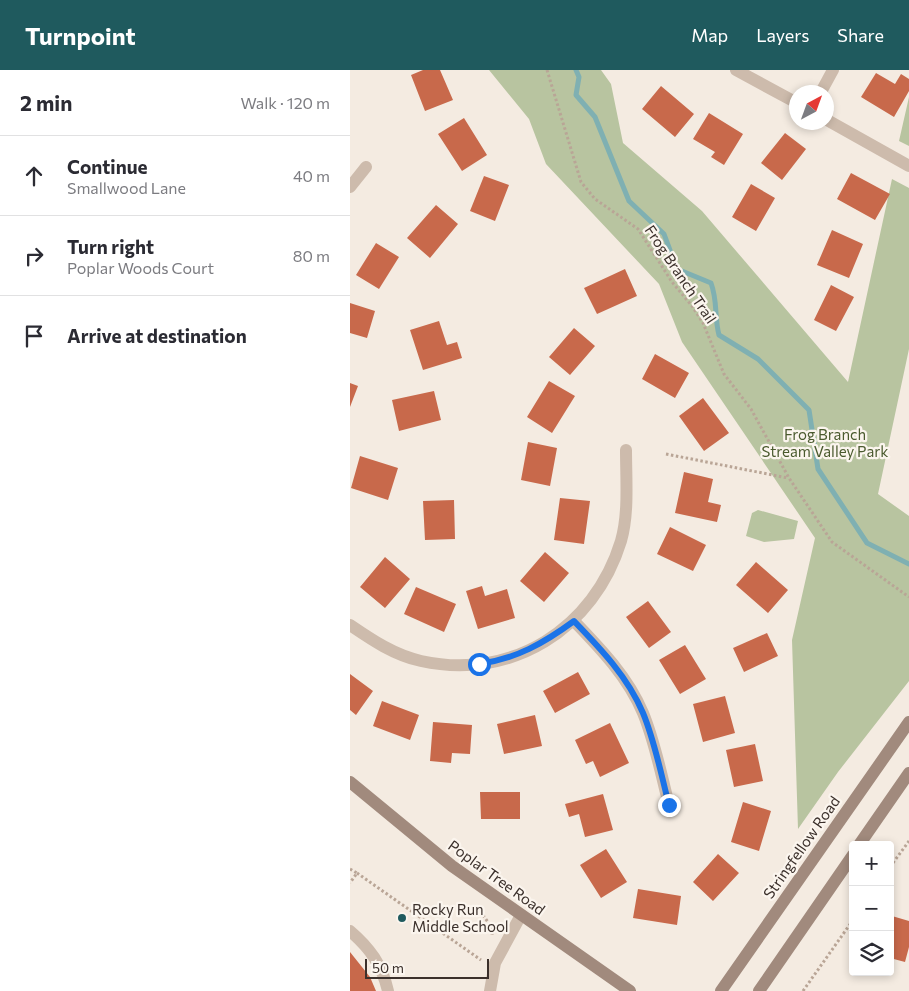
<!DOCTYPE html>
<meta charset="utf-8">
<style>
body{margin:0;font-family:Commissioner,sans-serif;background:#f2f2f3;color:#2b2b33}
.controls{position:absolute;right:15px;bottom:15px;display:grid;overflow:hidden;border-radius:5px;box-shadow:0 2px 8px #0003}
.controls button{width:45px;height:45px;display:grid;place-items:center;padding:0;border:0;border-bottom:1px solid #e1e1e2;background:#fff;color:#2b2b33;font:25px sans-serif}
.compass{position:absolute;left:439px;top:15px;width:45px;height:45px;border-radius:50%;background:#fff;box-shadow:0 2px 8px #0003;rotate:41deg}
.scale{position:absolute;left:15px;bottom:12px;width:124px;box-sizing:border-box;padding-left:5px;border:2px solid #3b302b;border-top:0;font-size:14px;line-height:18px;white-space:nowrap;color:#3b302b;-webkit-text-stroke:4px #fbf5ee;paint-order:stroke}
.stop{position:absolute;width:15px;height:15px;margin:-11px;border:4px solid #1a73e8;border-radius:50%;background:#fff}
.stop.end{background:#1a73e8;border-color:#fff;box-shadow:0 1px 5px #0008}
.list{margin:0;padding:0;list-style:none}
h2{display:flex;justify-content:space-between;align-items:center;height:65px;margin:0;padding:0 20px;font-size:21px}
h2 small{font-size:16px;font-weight:400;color:#7c7c81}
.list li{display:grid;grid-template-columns:32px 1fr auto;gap:15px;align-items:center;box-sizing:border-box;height:80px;padding:0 20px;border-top:1px solid #e1e1e2}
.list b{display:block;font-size:19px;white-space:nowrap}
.list p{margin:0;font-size:16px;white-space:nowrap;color:#7c7c81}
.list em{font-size:16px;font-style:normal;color:#7c7c81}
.icon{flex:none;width:28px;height:28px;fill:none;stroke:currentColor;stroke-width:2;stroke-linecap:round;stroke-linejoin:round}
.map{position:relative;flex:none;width:559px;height:921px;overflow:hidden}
header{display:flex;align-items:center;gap:30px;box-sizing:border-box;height:70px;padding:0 25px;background:#1f5a5e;color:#fff}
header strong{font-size:24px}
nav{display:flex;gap:28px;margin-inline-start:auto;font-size:18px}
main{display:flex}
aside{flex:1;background:#fff}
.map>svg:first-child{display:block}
.green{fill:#b8c4a0}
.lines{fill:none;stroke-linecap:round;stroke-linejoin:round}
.stream{stroke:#7fb0b2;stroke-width:5}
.building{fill:#c8694b}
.path{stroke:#b9a596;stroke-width:3;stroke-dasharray:2.5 2.5;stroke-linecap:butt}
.minor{stroke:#cdbbac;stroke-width:12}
.secondary{stroke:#a18a7d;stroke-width:12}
.route{stroke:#1a73e8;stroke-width:6}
.poi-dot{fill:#1f5a5e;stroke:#fbf5ee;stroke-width:2}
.labels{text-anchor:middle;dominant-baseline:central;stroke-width:4.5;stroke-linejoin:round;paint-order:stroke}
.street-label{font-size:15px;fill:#3b302b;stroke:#fbf5ee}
.park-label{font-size:15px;fill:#4a5a2e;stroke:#fbf5ee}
.poi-label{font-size:15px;fill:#3b302b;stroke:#fbf5ee;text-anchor:start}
</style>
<header>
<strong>Turnpoint</strong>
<nav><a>Map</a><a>Layers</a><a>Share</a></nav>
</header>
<main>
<aside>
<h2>2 min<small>Walk · 120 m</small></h2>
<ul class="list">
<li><svg class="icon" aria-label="ahead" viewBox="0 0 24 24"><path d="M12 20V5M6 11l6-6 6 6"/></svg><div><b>Continue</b><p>Smallwood Lane</p></div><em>40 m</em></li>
<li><svg class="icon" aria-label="right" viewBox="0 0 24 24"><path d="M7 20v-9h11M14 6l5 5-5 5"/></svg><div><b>Turn right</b><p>Poplar Woods Court</p></div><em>80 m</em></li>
<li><svg class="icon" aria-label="arrive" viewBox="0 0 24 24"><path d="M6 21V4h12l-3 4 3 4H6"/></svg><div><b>Arrive at destination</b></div></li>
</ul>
</aside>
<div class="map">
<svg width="559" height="921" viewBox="0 0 559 921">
<rect width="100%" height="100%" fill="#f4ebe1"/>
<path class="green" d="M139,0H251L261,14L273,73L352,141L498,312L542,109L559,118V279L528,424L559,446V611L488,702L448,759L442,570L465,468L332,272L309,214L196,94L179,49Z
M559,27V76L549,71Z
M408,440L448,451L444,469L414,472L396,466L402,443Z"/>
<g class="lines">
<path class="stream" d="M226,0L229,7L226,25L245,47L279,131L314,164L327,199L361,213C368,232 364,246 369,265L408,289L459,340L468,399L517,473L559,494"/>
</g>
<path class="building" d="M73,0H90L103,30L75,41L61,5Z
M526,3L545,14L551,4L559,9V21L544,47L511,27Z
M311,16L344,44L325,67L292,39Z
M359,43L393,64L374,95L361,87L365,82L343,69Z
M114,48L137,85L112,101L88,64Z
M435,63L456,79L432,110L411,93Z
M501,103L540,124L525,150L487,129Z
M134,106L159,115L145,151L120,141Z
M401,114L425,128L406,161L382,147Z
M86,135L108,154L80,188L57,168Z
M482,160L513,174L499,208L467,195Z
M26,173L49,187L29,219L6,205Z
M275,199L287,226L247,244L234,218Z
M481,215L504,227L486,261L464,250Z
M0,233L25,241L17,268L0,263Z
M89,251L97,275L107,272L112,288L73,300L60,260Z
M224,258L245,276L220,305L199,287Z
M305,284L339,303L325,328L292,309Z
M199,311L225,326L202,363L177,347Z
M0,313L8,316L0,337Z
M84,321L91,350L49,361L42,330Z
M353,328L379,363L354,381L329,346Z
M178,372L207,378L200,416L171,410Z
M10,386L48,398L38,430L1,418Z
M334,402L363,409L358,432L371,435L367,452L325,443Z
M210,428L240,431L234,474L204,470Z
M104,430L105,469L75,470L73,431Z
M320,457L356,475L343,501L307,484Z
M195,482L219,503L194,532L170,511Z
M35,487L60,509L35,538L10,517Z
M406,492L438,520L418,543L386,515Z
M132,516L135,526L157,519L165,548L128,559L116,521Z
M66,517L106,534L94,562L54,544Z
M298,531L321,562L299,578L276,547Z
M417,563L428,586L394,602L383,578Z
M335,575L356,609L330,624L309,590Z
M228,602L240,624L205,643L193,621Z
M0,604L23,621L6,645L0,640Z
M375,626L385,663L353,672L343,634Z
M32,631L69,645L60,670L23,656Z
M185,645L192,676L154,684L147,654Z
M83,652L122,655L120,684L102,683L101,693L80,691Z
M260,653L279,693L250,707L243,691L236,694L225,670Z
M405,674L413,711L384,717L376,680Z
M130,722H170V749H131Z
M253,724L263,760L235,767L229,744L219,747L215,734Z
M393,732L421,741L409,781L381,772Z
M256,779L277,812L251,828L230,795Z
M368,784L389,803L363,831L343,812Z
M288,819L331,826L327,855L283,848Z
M542,846L559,851V877L555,892L540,888Z
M0,882L20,907L26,921H0Z"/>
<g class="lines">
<path class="path" d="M197,0L231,112L245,129L288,159L322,212L342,236L353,253L374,304L401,339L439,408L482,472L559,527
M316,384L438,408
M540,797L559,771
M0,799L7,803L0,813
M7,803L131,890
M133,845L142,858V866
M453,921L503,850"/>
<path class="minor" d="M386,0L447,33
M471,22L483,0
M477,50L559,96
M0,117L16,97
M224,551C250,578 278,607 293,643C305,672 311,704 319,735
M0,555C22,570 44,585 71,591C162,611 244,559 271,471C279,443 276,410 276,380
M0,861C20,878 32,895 38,921
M140,921L145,893L171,845"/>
<path class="secondary" d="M0,712L102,796L280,921
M509,775L559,703
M371,921L559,652
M409,921L503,785"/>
</g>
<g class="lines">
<path class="route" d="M129,594C166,589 194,573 224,551C250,578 278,607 293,643C305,672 311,704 319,735"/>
</g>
<circle class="poi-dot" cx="52" cy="848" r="5"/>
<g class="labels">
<g class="street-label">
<text transform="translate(331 204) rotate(56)">Frog Branch Trail</text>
<text transform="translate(451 777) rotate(-55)">Stringfellow Road</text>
<text transform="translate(147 807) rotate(36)">Poplar Tree Road</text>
</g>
<g class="park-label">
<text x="475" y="364">Frog Branch<tspan x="475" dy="17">Stream Valley Park</tspan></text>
</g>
<g class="poi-label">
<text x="62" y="839">Rocky Run<tspan x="62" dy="17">Middle School</tspan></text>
</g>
</g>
</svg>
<div class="controls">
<button>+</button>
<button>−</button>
<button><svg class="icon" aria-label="layers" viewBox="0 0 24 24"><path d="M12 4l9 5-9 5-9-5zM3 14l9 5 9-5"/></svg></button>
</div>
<svg class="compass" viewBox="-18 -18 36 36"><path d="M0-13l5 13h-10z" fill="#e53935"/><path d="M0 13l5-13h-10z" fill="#7c7c81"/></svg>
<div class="scale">50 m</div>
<div class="stop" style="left:129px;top:594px"></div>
<div class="stop end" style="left:319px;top:735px"></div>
</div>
</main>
